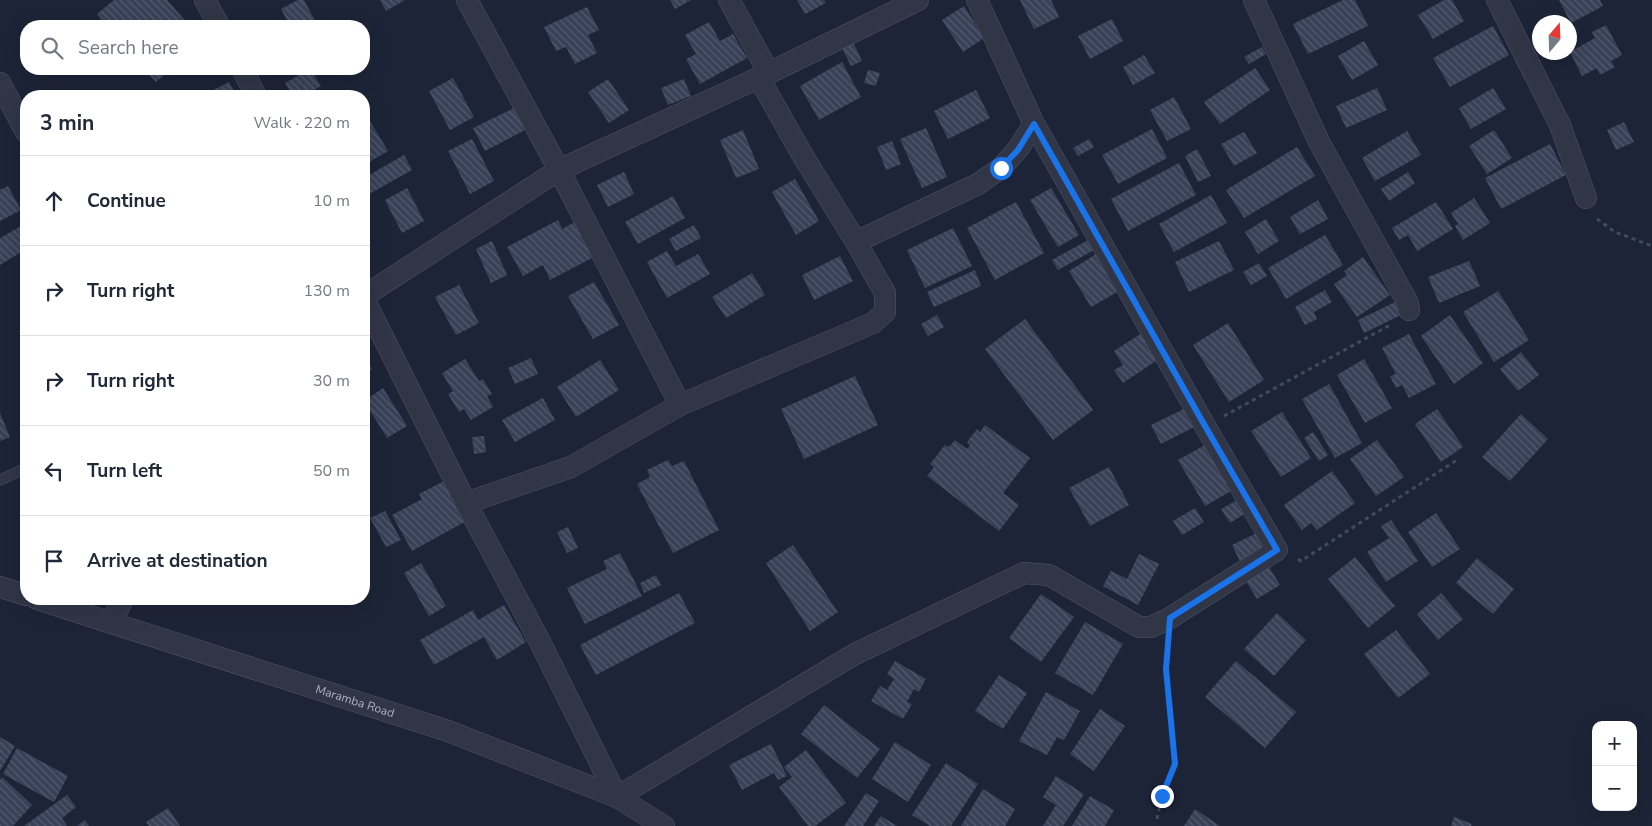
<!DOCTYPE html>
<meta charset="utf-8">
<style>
body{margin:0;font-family:"Nunito Sans",sans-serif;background:#f2f2f3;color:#1f2937}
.controls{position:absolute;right:15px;bottom:15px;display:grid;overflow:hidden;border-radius:10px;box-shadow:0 5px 20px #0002}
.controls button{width:45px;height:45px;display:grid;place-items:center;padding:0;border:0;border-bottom:1px solid #e0e1e3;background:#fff;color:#1f2937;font:25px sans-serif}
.compass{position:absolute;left:1532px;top:15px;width:45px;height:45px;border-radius:50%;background:#fff;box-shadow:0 5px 20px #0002;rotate:19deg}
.stop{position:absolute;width:15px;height:15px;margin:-11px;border:4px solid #1a73e8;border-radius:50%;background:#fff}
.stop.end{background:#1a73e8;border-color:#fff;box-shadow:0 1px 5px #0008}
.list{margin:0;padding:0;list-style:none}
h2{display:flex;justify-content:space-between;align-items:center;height:65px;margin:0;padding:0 20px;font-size:21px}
h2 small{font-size:16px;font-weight:400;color:#747a83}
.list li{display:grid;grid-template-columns:32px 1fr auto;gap:15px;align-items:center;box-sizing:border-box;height:90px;padding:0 20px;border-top:1px solid #e0e1e3}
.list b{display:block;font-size:19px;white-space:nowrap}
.list em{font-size:16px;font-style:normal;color:#747a83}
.icon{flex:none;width:28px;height:28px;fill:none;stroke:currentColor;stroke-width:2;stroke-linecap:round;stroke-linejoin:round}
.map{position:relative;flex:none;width:1652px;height:826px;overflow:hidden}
.search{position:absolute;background:#fff;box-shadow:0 5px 20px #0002;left:20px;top:20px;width:350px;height:55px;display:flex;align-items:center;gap:12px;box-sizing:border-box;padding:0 18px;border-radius:20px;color:#747a83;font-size:19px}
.panel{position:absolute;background:#fff;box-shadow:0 5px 20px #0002;left:20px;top:90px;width:350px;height:515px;border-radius:20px}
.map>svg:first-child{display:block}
.building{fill:url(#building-back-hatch)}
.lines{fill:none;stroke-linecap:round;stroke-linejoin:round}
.service-casing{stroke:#4e5366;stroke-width:11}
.minor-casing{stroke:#4e5366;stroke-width:22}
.path{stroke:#3d4e56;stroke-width:3;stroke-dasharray:4 4;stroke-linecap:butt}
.service{stroke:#313647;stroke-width:10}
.minor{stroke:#313647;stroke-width:21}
.route{stroke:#1a73e8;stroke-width:6}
.labels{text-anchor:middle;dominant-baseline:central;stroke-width:4;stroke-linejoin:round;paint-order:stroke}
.street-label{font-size:12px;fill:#aab0c5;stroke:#171c2c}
</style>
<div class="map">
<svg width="1652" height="826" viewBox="0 0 1652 826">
<defs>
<pattern id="building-back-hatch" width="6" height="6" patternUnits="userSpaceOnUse" patternTransform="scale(1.25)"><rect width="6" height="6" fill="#394158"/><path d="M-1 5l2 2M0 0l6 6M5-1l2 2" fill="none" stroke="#535a6e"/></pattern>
</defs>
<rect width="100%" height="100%" fill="#1d2437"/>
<path class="building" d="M114,0H167L190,26H107L97,14Z
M298,0H304L318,26H290L281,9Z
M380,0H405L386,11Z
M670,0H691L675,9Z
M797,0H824L826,3L805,14Z
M1020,0H1051L1059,17L1034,29Z
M1343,0H1355L1368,26L1308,54L1293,24Z
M1444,0H1452L1464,21L1433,39L1418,15Z
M1559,0H1600L1603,6L1571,23Z
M964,6L984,38L963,52L942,20Z
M587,7L599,30L588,35L597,53L575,64L566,47L556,51L544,27Z
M1112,19L1123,41L1090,59L1078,36Z
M709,22L720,41L733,34L747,58L700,84L686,59L696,54L685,35Z
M1606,25L1622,55L1611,61L1615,67L1600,75L1597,68L1582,76L1570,52L1595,38L1592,32Z
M1493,26L1509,55L1450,87L1433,58Z
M1364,41L1378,65L1352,80L1338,56Z
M853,42L862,61L851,66L842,48Z
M1262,47L1266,54L1249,64L1244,57Z
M1144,55L1155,73L1133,85L1123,67Z
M842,62L861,97L819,120L800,86Z
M1255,68L1270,90L1220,124L1204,102Z
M144,69H171L156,82Z
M310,69L321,86L303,96H293L285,83Z
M868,70L880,73L876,86L864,83Z
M453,78L474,117L450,130L429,91Z
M608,79L629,110L609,123L588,92Z
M684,79L691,96L668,105L661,88Z
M229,82L237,96H202Z
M1377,88L1387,110L1346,128L1336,106Z
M1493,88L1506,109L1471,129L1459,108Z
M976,90L990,118L948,139L934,111Z
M1174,97L1191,129L1167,141L1150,110Z
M514,108L525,130L485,151L473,128Z
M367,116L388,151L364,165V118Z
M1624,122L1634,142L1616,150L1607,130Z
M926,128L947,177L922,188L900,139Z
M1152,129L1167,158L1118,184L1102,155Z
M743,130L759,169L736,178L720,140Z
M1494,130L1512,158L1487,174L1469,146Z
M1407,131L1421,155L1375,181L1362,158Z
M1244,132L1257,153L1234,166L1221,144Z
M472,139L494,181L470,194L448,151Z
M1089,139L1094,147L1078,156L1073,148Z
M892,141L901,164L886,170L877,147Z
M1550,144L1566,175L1501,209L1485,178Z
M1297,147L1315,176L1244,218L1226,190Z
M1197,149L1211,176L1198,182L1185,156Z
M404,155L412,170L364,197V178Z
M1179,163L1196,195L1128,231L1111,199Z
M624,172L634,194L608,207L597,185Z
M1408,172L1415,183L1389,201L1381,189Z
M795,179L819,221L796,235L772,192Z
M8,186L21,210L0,221V190Z
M407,188L424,221L402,233L385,200Z
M1051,188L1079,235L1058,247L1030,200Z
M1211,195L1227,223L1174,252L1159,224Z
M673,196L685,218L638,244L625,222Z
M1474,198L1490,223L1463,240L1455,226L1458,224L1451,213Z
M1318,200L1328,219L1300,234L1290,217Z
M1016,202L1044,253L995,280L967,228Z
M1436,202L1453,229L1417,251L1408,235L1399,240L1392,228Z
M1266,219L1279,241L1258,254L1245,232Z
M558,220L562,229L575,222L594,257L550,280L543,265L523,276L507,247Z
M694,225L701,238L676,251L669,239Z
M21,226L26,235V249L0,265V238Z
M953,228L972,266L925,288L907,250Z
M1325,235L1343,265L1286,299L1268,268Z
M1088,240L1094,250L1058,270L1052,260Z
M492,241L507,275L491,283L476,249Z
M1219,241L1234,270L1189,292L1175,262Z
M667,251L676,266L698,254L710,274L667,298L647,262Z
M1101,251L1119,291L1091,307L1069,271Z
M840,256L853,281L814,300L802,275Z
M1363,257L1390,295L1357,317L1334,284L1347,275L1344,271Z
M1469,261L1480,286L1439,303L1428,277Z
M1259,263L1267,276L1251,285L1243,272Z
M975,270L981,286L934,307L927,292Z
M752,273L765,295L726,318L712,297Z
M594,282L619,325L593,339L568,296Z
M459,285L479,323L456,335L435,297Z
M1325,290L1332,302L1314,312L1317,319L1305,325L1295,307Z
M1498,291L1529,340L1494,362L1463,312Z
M1395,302L1401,315L1364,333L1358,320Z
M937,315L944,327L928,336L921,324Z
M1450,315L1483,363L1454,384L1421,336Z
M1025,319L1093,410L1053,440L985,349Z
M1228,323L1264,380L1229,402L1193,345Z
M1145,331L1162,357L1123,383L1114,370L1123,365L1114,351Z
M1409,334L1436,384L1409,398L1402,385L1396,388L1390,376L1396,374L1382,348Z
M1521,352L1539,375L1518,391L1500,369Z
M364,355L372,369L364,374Z
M531,358L538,374L515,384L508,368Z
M465,359L479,381L483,379L492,394L487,396L493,407L471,420L464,409L459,412L448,394L453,391L442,373Z
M1364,359L1392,408L1365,423L1337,375Z
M600,360L619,390L576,417L557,387Z
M855,376L878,425L804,459L781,409Z
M1329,384L1362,443L1335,458L1302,399Z
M383,388L407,426L387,438L364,401Z
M543,398L555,420L515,442L502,420Z
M1190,406L1200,424L1161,444L1151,425Z
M1437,409L1463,447L1441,462L1415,424Z
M1282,412L1311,458L1281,477L1251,431Z
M0,413L10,437L0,441Z
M1521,414L1548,439L1510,481L1482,457Z
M985,425L1030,458L1003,493L1019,505L999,531L927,476L934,467L930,464L945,445L949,447L955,440L967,449L970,445L967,442L977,429L980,432Z
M1313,432L1328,455L1319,461L1304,438Z
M484,436L486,452L474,454L472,437Z
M1377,440L1404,477L1376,496L1350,459Z
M1207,444L1233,490L1205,506L1178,460Z
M668,460L672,466L684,461L719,530L673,553L637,484L650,477L647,470Z
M1109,467L1129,505L1090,526L1069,488Z
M1332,471L1355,503L1317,530L1311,523L1302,530L1284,505Z
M446,480L468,520L412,551L392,515L422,499L419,494Z
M1241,498L1249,511L1230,523L1221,509Z
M1195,508L1204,522L1182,535L1173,521Z
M385,511L401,540L386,547L370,518Z
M1436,513L1460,549L1432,567L1408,532Z
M1391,520L1418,561L1386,582L1367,552L1389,538L1381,526Z
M568,527L578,548L567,553L557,532Z
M1257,533L1266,551L1241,564L1232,545Z
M793,545L838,612L810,631L766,563Z
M620,553L642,596L585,624L567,588L607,569L603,561Z
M1139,554L1159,564L1138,605L1103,586L1111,571L1127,579Z
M1355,557L1395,606L1368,628L1328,579Z
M1477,558L1514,589L1493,614L1456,583Z
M421,563L446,606L429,616L404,573Z
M1267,564L1280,585L1257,599L1244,578Z
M656,575L661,585L644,593L640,583Z
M679,593L695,623L596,675L580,645Z
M1441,593L1463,619L1438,640L1417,614Z
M1041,594L1074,617L1041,662L1009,638Z
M504,605L526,642L497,660L484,637L434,665L420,640L473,610L478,620Z
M1277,613L1306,640L1274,676L1244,649Z
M1085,622L1123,644L1093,695L1055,673Z
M1396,630L1430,674L1398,698L1364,654Z
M895,661L926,679L919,692L914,689L907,702L912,704L903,719L871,701L880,686L887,690L894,679L887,674Z
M1236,661L1296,712L1265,748L1205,697Z
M999,675L1027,693L1003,729L975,711Z
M1046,692L1080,711L1064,740L1057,737L1047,755L1019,741Z
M824,705L880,749L857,778L801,734Z
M1100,709L1125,726L1094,771L1070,754Z
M0,737L15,746L0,771Z
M895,742L931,765L908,802L872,779Z
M771,744L787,776L778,780L774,773L742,790L729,765Z
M17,748L68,776L54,802L3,774Z
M806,750L846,803L815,826H808L779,787L792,777L784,767Z
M946,763L978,784L951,826H930L912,815Z
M1056,776L1084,794L1063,826H1043L1056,805L1043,797Z
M2,777L32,805L13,826H0V780Z
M983,789L1015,809L1005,826H961Z
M866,793L879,801L863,826H844Z
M67,795L76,807L62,818L67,826H24Z
M1090,796L1114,810L1105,826H1072Z
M168,808L180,826H149L146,822Z
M1195,809L1220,826H1184Z
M881,816L897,826H874Z
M1454,817L1472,824L1471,826H1451Z
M85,820L89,826H77Z"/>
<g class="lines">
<defs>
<path id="service" d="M0,480L26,468"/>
<g id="minor">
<path d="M205,0L219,26"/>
<path d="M467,0L559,170L769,73L729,0"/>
<path d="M1254,0L1319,142L1408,303L1409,310"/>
<path d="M1497,0L1560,125L1586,198"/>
<path d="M242,69L256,96"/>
<path d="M769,73L918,0"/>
<path d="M0,83L26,132"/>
<path d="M856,242L978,184L1001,168L1018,149L1034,124L977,0"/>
<path d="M364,296L559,170L680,405"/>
<path d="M364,299L466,503L539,640L617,797L855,654L1024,573L1049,575L1139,627H1151L1170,618L1277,550L1205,426L1034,124"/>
<path d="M466,503L571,467L680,405L873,323L885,312V293L856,242L803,156L759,78"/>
<path d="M0,587L26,595"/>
<path id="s1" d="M37,599L448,731L617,797L664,826"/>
<path d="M111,623L123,599"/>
</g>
</defs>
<use href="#service" class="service-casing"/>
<use href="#minor" class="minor-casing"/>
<path class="path" d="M1597,219L1615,232L1652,246
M1224,416L1392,324
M1298,559L1301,561L1457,460
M1157,819L1162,796L1175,764L1166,669L1168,643"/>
<use href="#service" class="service"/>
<use href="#minor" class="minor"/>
</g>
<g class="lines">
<path class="route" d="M1001,168L1018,150L1034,124L1205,426L1277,550L1170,618L1166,669L1175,764L1162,796"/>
</g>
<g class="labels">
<g class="street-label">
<text stroke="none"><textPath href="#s1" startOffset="334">Maramba Road</textPath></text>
</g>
</g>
</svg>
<div class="controls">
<button>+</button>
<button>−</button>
</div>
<svg class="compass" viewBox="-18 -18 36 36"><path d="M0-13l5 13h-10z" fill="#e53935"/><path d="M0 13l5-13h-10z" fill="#747a83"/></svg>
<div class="stop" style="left:1001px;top:168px"></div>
<div class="stop end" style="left:1162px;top:796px"></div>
<div class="search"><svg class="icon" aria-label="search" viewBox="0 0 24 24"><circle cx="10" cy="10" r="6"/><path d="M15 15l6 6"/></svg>Search here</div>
<section class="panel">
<h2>3 min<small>Walk · 220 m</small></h2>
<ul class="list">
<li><svg class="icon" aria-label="ahead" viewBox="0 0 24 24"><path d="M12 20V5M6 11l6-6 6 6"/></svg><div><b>Continue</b></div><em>10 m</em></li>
<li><svg class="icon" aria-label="right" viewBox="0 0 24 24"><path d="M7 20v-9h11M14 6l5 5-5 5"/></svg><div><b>Turn right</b></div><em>130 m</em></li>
<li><svg class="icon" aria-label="right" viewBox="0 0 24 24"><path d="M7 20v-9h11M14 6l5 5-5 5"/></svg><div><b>Turn right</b></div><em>30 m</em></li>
<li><svg class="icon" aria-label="left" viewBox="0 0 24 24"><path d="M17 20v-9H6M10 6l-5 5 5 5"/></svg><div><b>Turn left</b></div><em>50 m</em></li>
<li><svg class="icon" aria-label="arrive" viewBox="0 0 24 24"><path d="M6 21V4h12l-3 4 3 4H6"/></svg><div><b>Arrive at destination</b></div></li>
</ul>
</section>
</div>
